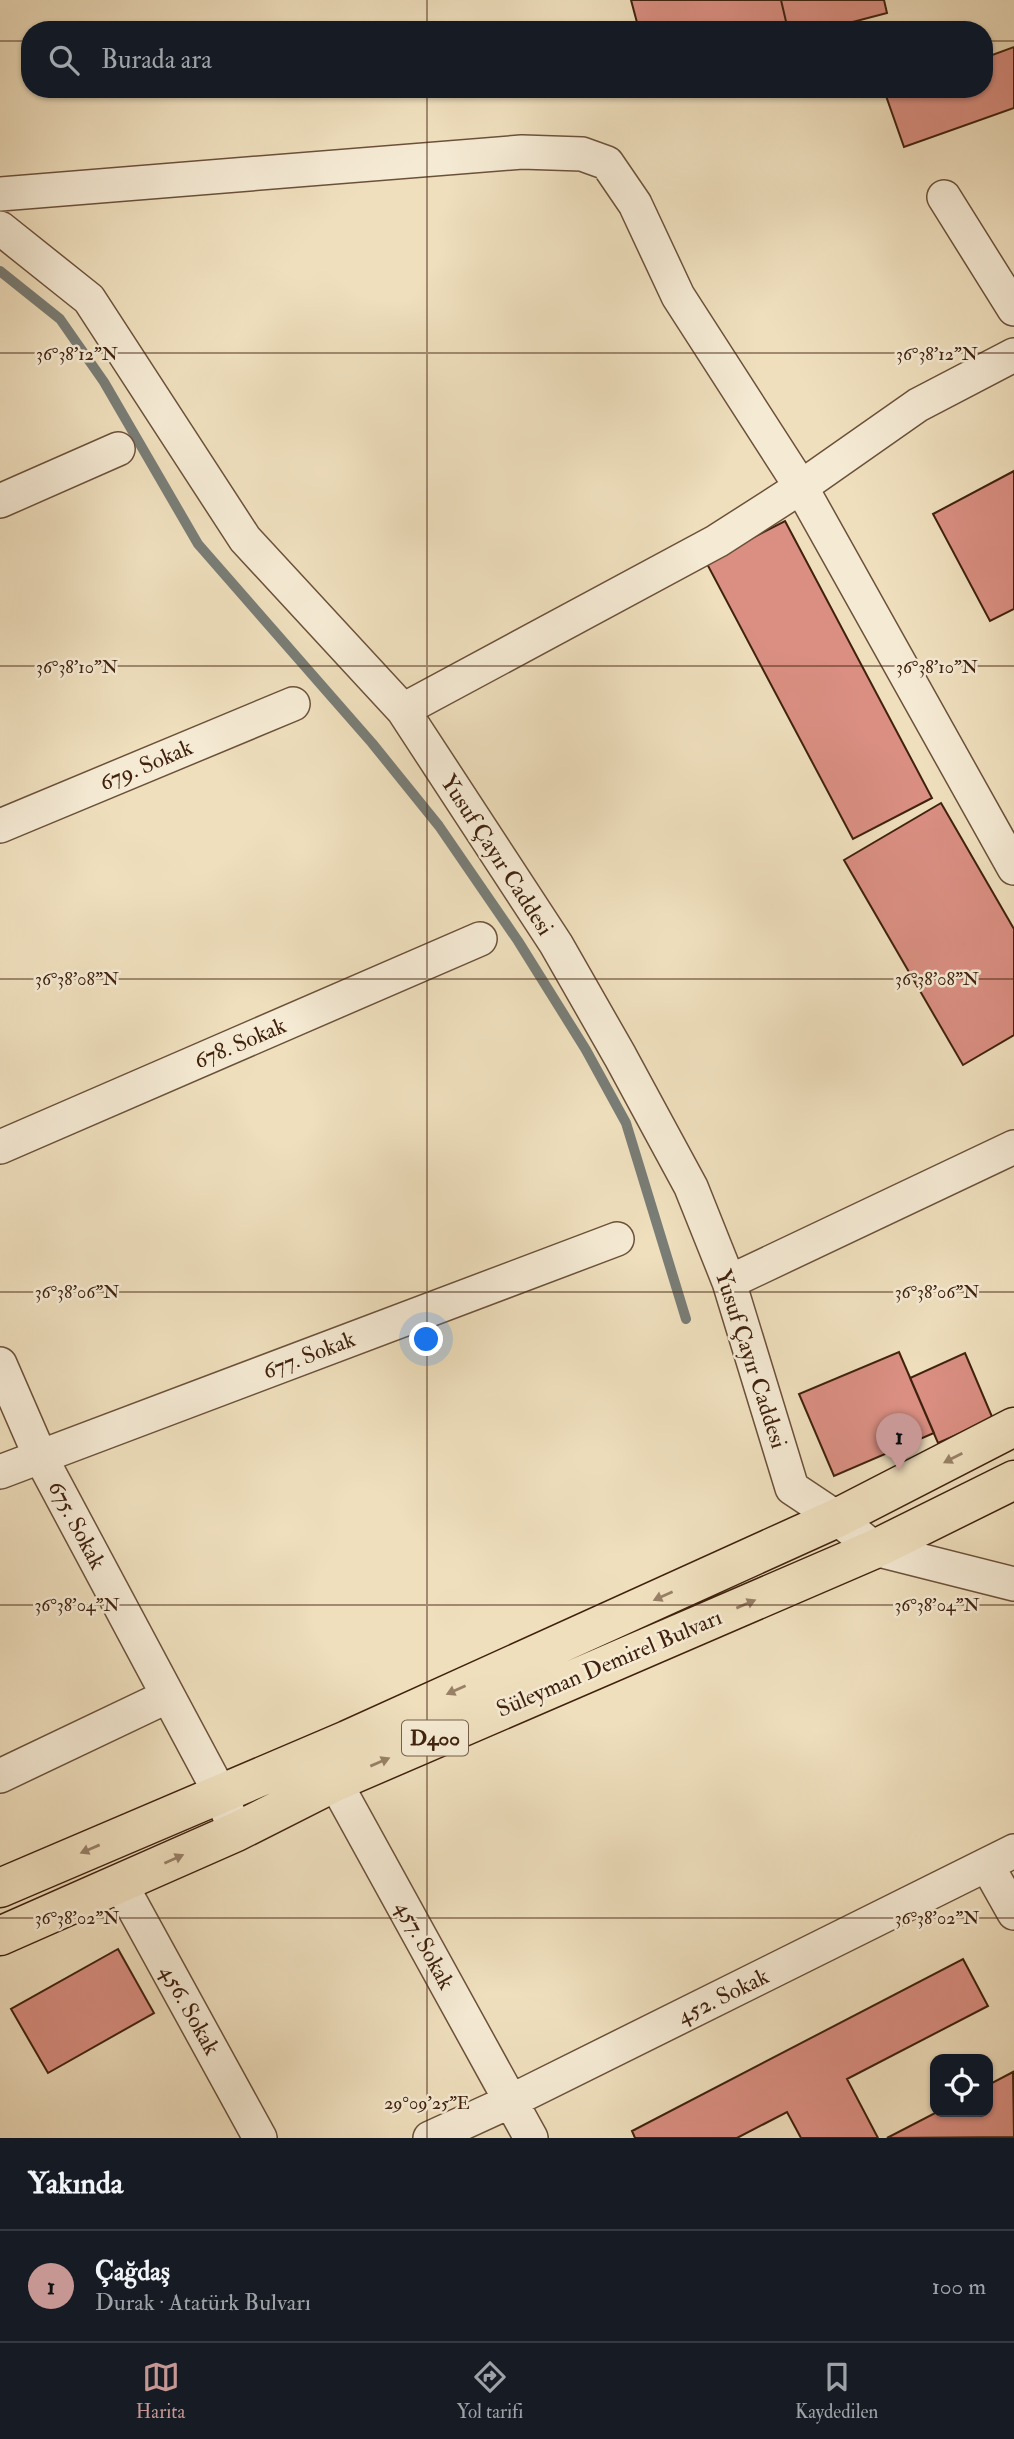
<!DOCTYPE html>
<html lang="tr">
<meta charset="utf-8">
<style>
body{margin:0;font-family:"IM FELL Double Pica",serif;background:#242831;color:#f1f3f6}
.controls{position:absolute;right:21px;bottom:21px;display:grid;overflow:hidden;border-radius:14px;box-shadow:0 2px 5px #0004}
.controls button{width:63px;height:63px;display:grid;place-items:center;padding:0;border:0;border-bottom:2px solid #363941;background:#171b24;color:#f1f3f6;font:35px sans-serif}
.you{position:absolute;left:427px;top:1340px;width:24px;height:24px;margin:-18px;border:5px solid #fff;border-radius:50%;background:#1a73e8;box-shadow:0 0 0 10px #1a73e833}
.badge{display:grid;place-items:center;width:46px;height:46px;border-radius:50%;background:#c59692;color:#111;font-size:23px;font-weight:700}
.pin{position:absolute;translate:-50% -58px;filter:drop-shadow(0 2px 4px #0008)}
.pin::after{content:'';position:absolute;top:37px;width:24px;height:21px;background:inherit;clip-path:polygon(0 0,100% 0,50% 100%)}
.list{margin:0;padding:0;list-style:none}
h2{display:flex;justify-content:space-between;align-items:center;height:91px;margin:0;padding:0 28px;font-size:30px}
h2 small{font-size:23px;font-weight:400;color:#9ea1a6}
.list li{display:grid;grid-template-columns:46px 1fr auto;gap:21px;align-items:center;box-sizing:border-box;height:112px;padding:0 28px;border-top:2px solid #363941}
.list b{display:block;font-size:26px;white-space:nowrap}
.list p{margin:0;font-size:23px;white-space:nowrap;color:#9ea1a6}
.list em{font-size:23px;font-style:normal;color:#9ea1a6}
.icon{flex:none;width:38px;height:38px;fill:none;stroke:currentColor;stroke-width:2;stroke-linecap:round;stroke-linejoin:round}
.map{position:relative;flex:none;width:1014px;height:2138px;overflow:hidden}
.search{position:absolute;background:#171b24;box-shadow:0 2px 5px #0004;left:21px;right:21px;top:21px;height:77px;display:flex;align-items:center;gap:18px;box-sizing:border-box;padding:0 24px;border-radius:28px;color:#9ea1a6;font-size:26px}
.sheet{height:203px;background:#171b24}
nav{display:flex;justify-content:space-around;align-items:center;box-sizing:border-box;height:98px;border-top:2px solid #363941;background:#171b24;font-size:19px;color:#9ea1a6}
nav a{display:grid;justify-items:center;gap:4px}
nav .on{color:#c59692}
.map>svg:first-child{display:block}
.lines{fill:none;stroke-linecap:round;stroke-linejoin:round}
.stream{stroke:#797d76;stroke-width:10}
.building{fill:#da8f82;stroke:#40220e;stroke-width:2}
.minor-casing{stroke:#6c513a;stroke-width:36}
.major-casing{stroke:#40220e;stroke-width:41}
.minor{stroke:#f5ead4;stroke-width:33}
.major{stroke:#efdfbd;stroke-width:38}
.oneway{fill:#988066}
.ticks{fill:none;stroke:#40220e;stroke-width:2;stroke-opacity:0.45}
.labels{text-anchor:middle;dominant-baseline:central;stroke-width:5;stroke-linejoin:round;paint-order:stroke}
.shield{fill:#f5ead4;stroke:#765e49;stroke-width:2}
.shield-label{font-size:21px;font-weight:bold;fill:#40220e}
.street-label{font-size:23px;fill:#40220e;stroke:#f5ead4}
.ticks-label{font-size:18px;text-anchor:middle;fill:#40220e;stroke:#f5ead4;stroke-width:5;stroke-linejoin:round;paint-order:stroke}
</style>
<div class="map">
<svg width="1014" height="2138" viewBox="0 0 1014 2138">
<rect width="100%" height="100%" fill="#efdfbd"/>
<filter id="stains"><feTurbulence type="fractalNoise" baseFrequency=".00286" numOctaves="4"/><feColorMatrix values="0 0 0 0 .2 0 0 0 0 .09 0 0 0 0 .02 0 0 0 .5 -.17"/></filter>
<radialGradient id="worn" r=".72"><stop offset=".6" stop-color="#630" stop-opacity="0"/><stop offset="1" stop-color="#630" stop-opacity=".3"/></radialGradient>
<g class="lines">
<path class="stream" d="M0,271L60,319L104,382L198,544L372,743L439,826L518,941L586,1050L626,1123L686,1319"/>
</g>
<path class="building" d="M631,0H781L788,30H639Z
M781,0H884L887,13L822,30H788Z
M1014,47V108L904,147L885,93L895,89H984V58Z
M1014,471V609L990,621L933,514Z
M785,521L932,798L853,839L706,562Z
M941,803L1014,929V1035L963,1065L844,860Z
M899,1352L934,1433L834,1476L799,1394Z
M965,1353L993,1419L938,1443L910,1378Z
M118,1949L154,2013L48,2073L11,2009Z
M963,1959L988,2006L847,2079L878,2138H801L787,2112L737,2138H635L632,2131Z
M1013,2072L1014,2137L887,2138L937,2112H988V2085Z"/>
<g class="lines">
<defs>
<path id="minor" d="M0,194L522,152L582,154L607,163L635,204L678,296L801,487L1014,868
M944,197L1014,309
M0,228L89,299L245,539L403,710L556,944L620,1056L691,1187L729,1282L792,1488L837,1518L875,1549L1014,1584
M0,501L118,449
M403,710L717,541L801,487L918,405L1014,355
M0,826L293,704
M0,1147L480,939
M729,1282L1014,1147
M0,1364L40,1456L220,1793L236,1832
M0,1472L617,1239
M325,1759L335,1782L531,2138
M0,1776L168,1696
M987,1865L1014,1913
M120,1883L260,2138
M430,2138L511,2101L1014,1851"/>
<path id="major" d="M0,1888L347,1740L837,1518L1014,1427
M0,1936L236,1832L335,1782L875,1549L1014,1480"/>
</defs>
<use href="#minor" class="minor-casing"/>
<use href="#major" class="major-casing"/>
<use href="#minor" class="minor"/>
<use href="#major" class="major"/>
</g>
<defs><path id="oneway-solid" d="M-6-.8H1V-3.2L6.5 0L1 3.2V.8H-6Z" transform="scale(1.75)"/></defs>
<g class="oneway">
<use href="#oneway-solid" transform="translate(953 1458) rotate(153)"/>
<use href="#oneway-solid" transform="translate(663 1596) rotate(156)"/>
<use href="#oneway-solid" transform="translate(746 1604) rotate(-23)"/>
<use href="#oneway-solid" transform="translate(456 1690) rotate(156)"/>
<use href="#oneway-solid" transform="translate(380 1762) rotate(-23)"/>
<use href="#oneway-solid" transform="translate(90 1849) rotate(157)"/>
<use href="#oneway-solid" transform="translate(174 1859) rotate(-24)"/>
</g>
<path class="ticks" d="M427,0V30M0,41H30M984,41H1014M427,89V2138M0,353H1014M0,666H1014M0,979H1014M0,1292H1014M0,1605H1014M0,1918H1014"/>
<g class="labels">
<rect class="shield" x="402" y="1720.5" width="66" height="35" rx="5"/>
<g class="shield-label">
<text x="435" y="1738">D400</text>
</g>
<g class="street-label">
<text transform="translate(146 765) rotate(-23)">679. Sokak</text>
<text transform="translate(497 855) rotate(57)">Yusuf Çayır Caddesi</text>
<text transform="translate(240 1043) rotate(-23)">678. Sokak</text>
<text transform="translate(309 1355) rotate(-21)">677. Sokak</text>
<text transform="translate(751 1359) rotate(72)">Yusuf Çayır Caddesi</text>
<text transform="translate(77 1525) rotate(62)">675. Sokak</text>
<text transform="translate(609 1663) rotate(-23)">Süleyman Demirel Bulvarı</text>
<text transform="translate(425 1945) rotate(61)">457. Sokak</text>
<text transform="translate(723 1996) rotate(-26)">452. Sokak</text>
<text transform="translate(190 2010) rotate(61)">456. Sokak</text>
</g>
</g>
<g class="ticks-label">
<text x="77" y="360">36°38'12"N</text>
<text x="937" y="360">36°38'12"N</text>
<text x="77" y="673">36°38'10"N</text>
<text x="937" y="673">36°38'10"N</text>
<text x="77" y="985">36°38'08"N</text>
<text x="937" y="985">36°38'08"N</text>
<text x="77" y="1298">36°38'06"N</text>
<text x="937" y="1298">36°38'06"N</text>
<text x="77" y="1611">36°38'04"N</text>
<text x="937" y="1611">36°38'04"N</text>
<text x="77" y="1924">36°38'02"N</text>
<text x="937" y="1924">36°38'02"N</text>
<text x="427" y="2109">29°09'25"E</text>
</g>
<rect width="100%" height="100%" filter="url(#stains)"/>
<rect width="100%" height="100%" fill="url(#worn)"/>
</svg>
<div class="controls">
<button><svg class="icon" aria-label="locate" viewBox="0 0 24 24"><circle cx="12" cy="12" r="6"/><path d="M12 2v4M12 18v4M2 12h4M18 12h4"/></svg></button>
</div>
<div class="you"></div>
<div class="pin badge" style="left:899px;top:1471px">1</div>
<div class="search"><svg class="icon" aria-label="search" viewBox="0 0 24 24"><circle cx="10" cy="10" r="6"/><path d="M15 15l6 6"/></svg>Burada ara</div>
</div>
<section class="sheet">
<h2>Yakında<small></small></h2>
<ul class="list">
<li><span class="badge">1</span><div><b>Çağdaş</b><p>Durak · Atatürk Bulvarı</p></div><em>100 m</em></li>
</ul>
</section>
<nav>
<a class="on"><svg class="icon" aria-label="map" viewBox="0 0 24 24"><path d="M3 6l6-2 6 2 6-2v14l-6 2-6-2-6 2zM9 4v14M15 6v14"/></svg>Harita</a>
<a><svg class="icon" aria-label="directions" viewBox="0 0 24 24"><path d="M12 3l9 9-9 9-9-9zM9 14v-3h6M13 9l2 2-2 2"/></svg>Yol tarifi</a>
<a><svg class="icon" aria-label="saved" viewBox="0 0 24 24"><path d="M7 4h10v16l-5-4-5 4z"/></svg>Kaydedilen</a>
</nav>
